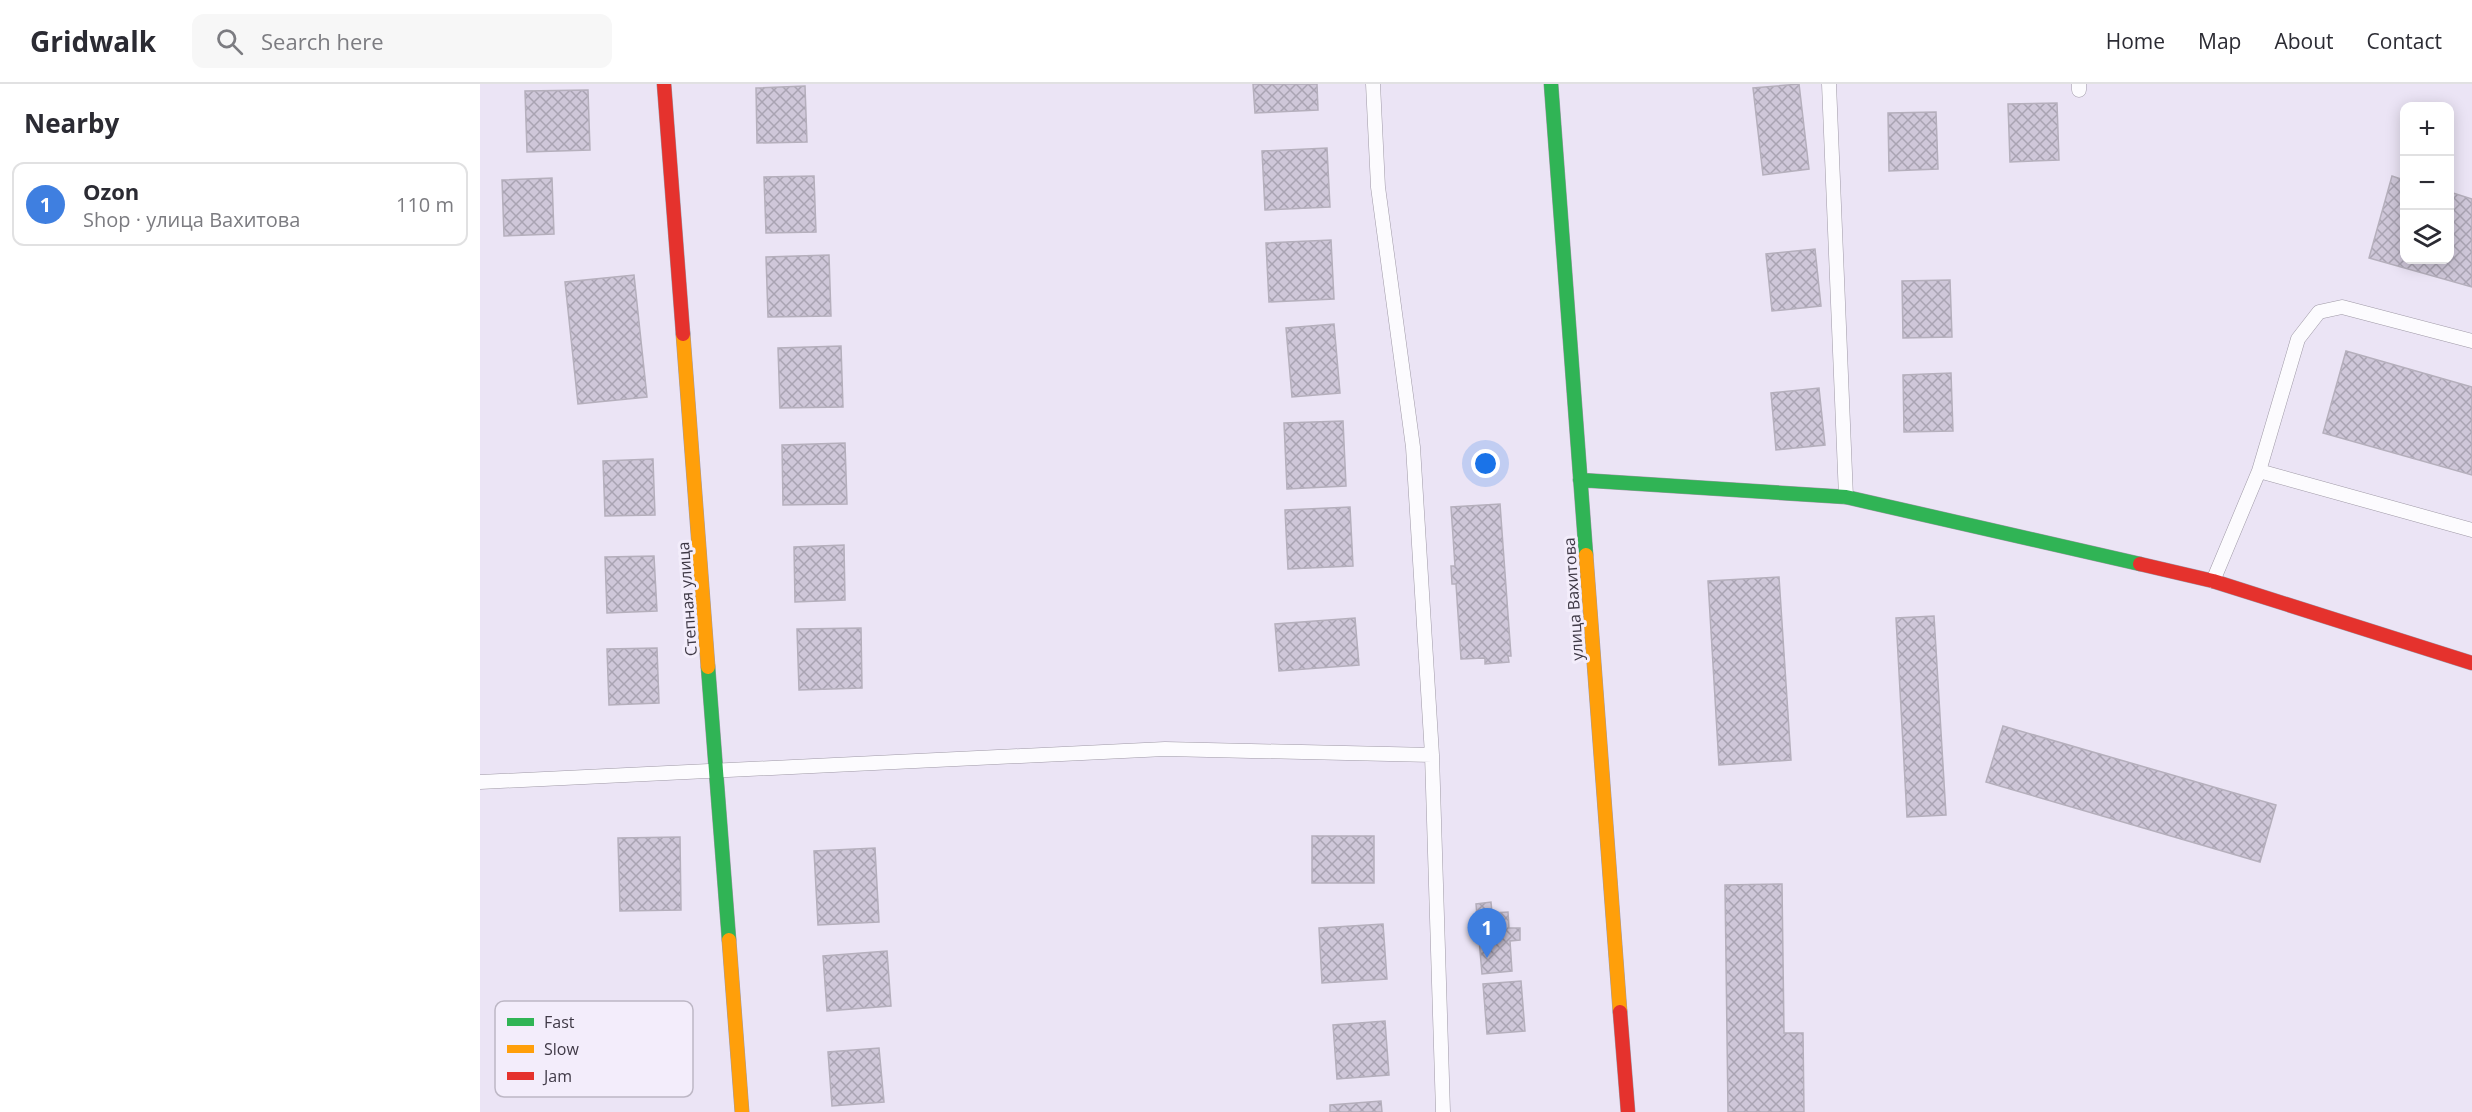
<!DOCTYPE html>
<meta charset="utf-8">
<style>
body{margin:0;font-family:"Open Sans",sans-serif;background:#f7f7f7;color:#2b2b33}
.controls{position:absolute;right:18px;top:18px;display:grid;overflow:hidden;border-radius:12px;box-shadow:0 3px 15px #0003}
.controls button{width:54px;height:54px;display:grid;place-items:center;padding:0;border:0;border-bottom:2px solid #e1e1e2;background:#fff;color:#2b2b33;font:30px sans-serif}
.you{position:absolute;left:1006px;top:380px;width:21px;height:21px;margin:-15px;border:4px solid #fff;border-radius:50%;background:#1a73e8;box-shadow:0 0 0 9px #1a73e833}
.badge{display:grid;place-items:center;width:39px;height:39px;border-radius:50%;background:#1a73e8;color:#fff;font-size:20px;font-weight:700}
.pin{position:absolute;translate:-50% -50px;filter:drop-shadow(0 2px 3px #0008)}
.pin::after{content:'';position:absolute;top:32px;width:21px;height:18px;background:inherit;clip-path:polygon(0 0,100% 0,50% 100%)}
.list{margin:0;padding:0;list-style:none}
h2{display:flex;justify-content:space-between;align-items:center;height:78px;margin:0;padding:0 24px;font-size:26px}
h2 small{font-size:20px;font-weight:400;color:#7c7c81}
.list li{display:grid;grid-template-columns:39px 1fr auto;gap:18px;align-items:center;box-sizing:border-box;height:84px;margin:0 12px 12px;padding:0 12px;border:2px solid #e1e1e2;border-radius:12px}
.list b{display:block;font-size:22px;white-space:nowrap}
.list p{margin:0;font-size:20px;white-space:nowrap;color:#7c7c81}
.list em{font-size:20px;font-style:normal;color:#7c7c81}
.icon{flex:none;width:33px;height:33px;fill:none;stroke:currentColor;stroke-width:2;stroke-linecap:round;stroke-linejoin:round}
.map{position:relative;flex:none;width:1992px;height:1028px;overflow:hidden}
header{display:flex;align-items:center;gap:36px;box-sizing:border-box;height:84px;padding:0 30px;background:#fff;border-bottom:2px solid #e1e1e2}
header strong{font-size:28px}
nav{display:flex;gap:33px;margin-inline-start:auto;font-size:21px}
.search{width:420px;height:54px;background:#f7f7f7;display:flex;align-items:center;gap:15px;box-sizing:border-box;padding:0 21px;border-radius:12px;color:#7c7c81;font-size:22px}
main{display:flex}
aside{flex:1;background:#fff}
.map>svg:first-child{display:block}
.building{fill:url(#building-cross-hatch);stroke:#b5afbc;stroke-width:1.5}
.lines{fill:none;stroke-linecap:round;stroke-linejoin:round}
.lane-casing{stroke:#9f99a6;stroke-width:15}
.fast-casing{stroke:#9f99a6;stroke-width:15}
.slow-casing{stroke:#9f99a6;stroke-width:15}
.jam-casing{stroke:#9f99a6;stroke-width:15}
.lane{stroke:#fcfbfe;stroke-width:14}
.fast{stroke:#30b455;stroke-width:14}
.slow{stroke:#ff9f0a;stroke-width:14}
.jam{stroke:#e5322d;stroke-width:14}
.labels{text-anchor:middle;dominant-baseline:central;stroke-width:6;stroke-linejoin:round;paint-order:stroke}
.street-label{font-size:16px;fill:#3f3946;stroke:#f3edfb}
.key{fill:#f3edfb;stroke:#bdb7c5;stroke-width:1.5}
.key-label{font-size:16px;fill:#3f3946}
</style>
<header>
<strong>Gridwalk</strong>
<div class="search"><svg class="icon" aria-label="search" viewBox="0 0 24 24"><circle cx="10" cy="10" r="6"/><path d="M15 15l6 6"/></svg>Search here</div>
<nav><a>Home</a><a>Map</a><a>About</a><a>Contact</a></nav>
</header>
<main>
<aside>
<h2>Nearby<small></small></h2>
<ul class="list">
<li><span class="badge" style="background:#3f7fe0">1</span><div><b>Ozon</b><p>Shop · улица Вахитова</p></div><em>110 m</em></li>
</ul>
</aside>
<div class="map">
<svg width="1992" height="1028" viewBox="0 0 1992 1028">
<defs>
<pattern id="building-cross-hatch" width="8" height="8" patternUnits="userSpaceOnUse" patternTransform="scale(1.5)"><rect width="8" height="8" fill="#cfc7d9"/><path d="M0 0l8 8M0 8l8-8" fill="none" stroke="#a9a3b2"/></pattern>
</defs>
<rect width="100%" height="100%" fill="#ebe4f5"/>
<path class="building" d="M773,0H837L838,26L775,29Z
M1319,0L1329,85L1283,91L1273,4Z
M325,2L327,58L277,59L276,4Z
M108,6L110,66L47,68L45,7Z
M1577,19L1579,76L1530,78L1528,20Z
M1456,28L1458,85L1409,87L1408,29Z
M847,64L850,123L785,126L782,67Z
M334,92L336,148L286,149L284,93Z
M1912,92L1924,96V176H1970V108L1992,115V203L1889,174Z
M72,94L74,150L24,152L22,96Z
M851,156L854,215L789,218L786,159Z
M1335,165L1341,222L1292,227L1286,170Z
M349,171L351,232L288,233L286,173Z
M154,191L167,313L98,320L85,198Z
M1470,196L1472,253L1423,254L1422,197Z
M854,240L860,309L812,313L806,244Z
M361,262L363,323L300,324L298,264Z
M1866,267L1992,303V391L1843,349Z
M1471,289L1473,347L1424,348L1423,291Z
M1339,304L1345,361L1296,366L1291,309Z
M863,337L866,402L807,405L804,339Z
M365,359L367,420L303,421L302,361Z
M173,375L175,431L125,432L123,377Z
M1020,420L1031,572H1028L1029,578L1005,580V574L981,575L976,500H972L971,482H975L971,423Z
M870,423L873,482L808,485L805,426Z
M364,461L365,516L315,518L314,463Z
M174,472L177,527L127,529L125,473Z
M1299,493L1311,676L1239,681L1228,497Z
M1454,532L1466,731L1427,733L1416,534Z
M875,534L879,581L799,587L795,540Z
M381,544L382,604L319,606L317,545Z
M177,564L179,619L129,621L127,565Z
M1523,642L1796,721L1780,778L1506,698Z
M832,752H894V799H832Z
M200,753L201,826L140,827L138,754Z
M395,764L399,838L338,841L334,767Z
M1302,800L1304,949H1323L1324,1028H1248L1245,801Z
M1011,818L1012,829L1028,828L1029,844H1040V856L1030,857L1032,887L1002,890L996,820Z
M903,840L907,895L842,899L839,844Z
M407,867L411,922L347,927L343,872Z
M1041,897L1045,947L1007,950L1003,900Z
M905,937L909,991L857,995L853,941Z
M399,964L404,1018L352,1022L348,968Z
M901,1017L902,1028H850V1021Z"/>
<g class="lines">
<defs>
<path id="lane" d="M893,0L898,103L933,363L952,671L963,1028
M1349,0L1366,413
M1599,6V0
M1779,387L1818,255L1839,228L1862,223L1992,257
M1733,497L1779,387L1992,446
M0,698L685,665L952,671"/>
<path id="fast" d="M1071,0L1106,471
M1100,396L1366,413L1660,480
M228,583L249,856"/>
<path id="slow" d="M203,250L228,583
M1106,471L1140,928
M249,856L262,1028"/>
<path id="jam" d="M184,0L203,250
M1660,480L1733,497L1992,579
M1140,928L1148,1028"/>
</defs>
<use href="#lane" class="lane-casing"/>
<use href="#fast" class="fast-casing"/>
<use href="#slow" class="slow-casing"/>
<use href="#jam" class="jam-casing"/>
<use href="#lane" class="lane"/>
<use href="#fast" class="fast"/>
<use href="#slow" class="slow"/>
<use href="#jam" class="jam"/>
</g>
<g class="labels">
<g class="street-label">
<text transform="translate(207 515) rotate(-94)">Степная улица</text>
<text transform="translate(1093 515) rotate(-94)">улица Вахитова</text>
</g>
</g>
<rect x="15" y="917" width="198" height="96" rx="9" class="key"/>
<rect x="27" y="934" width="27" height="8" fill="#30b455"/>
<rect x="27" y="961" width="27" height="8" fill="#ff9f0a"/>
<rect x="27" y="988" width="27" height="8" fill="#e5322d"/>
<g class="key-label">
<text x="64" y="944">Fast</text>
<text x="64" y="971">Slow</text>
<text x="64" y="998">Jam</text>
</g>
</svg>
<div class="controls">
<button>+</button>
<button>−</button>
<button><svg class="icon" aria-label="layers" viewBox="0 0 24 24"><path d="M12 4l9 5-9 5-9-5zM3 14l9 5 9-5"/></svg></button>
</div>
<div class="you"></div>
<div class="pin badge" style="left:1007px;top:874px;background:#3f7fe0">1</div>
</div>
</main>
